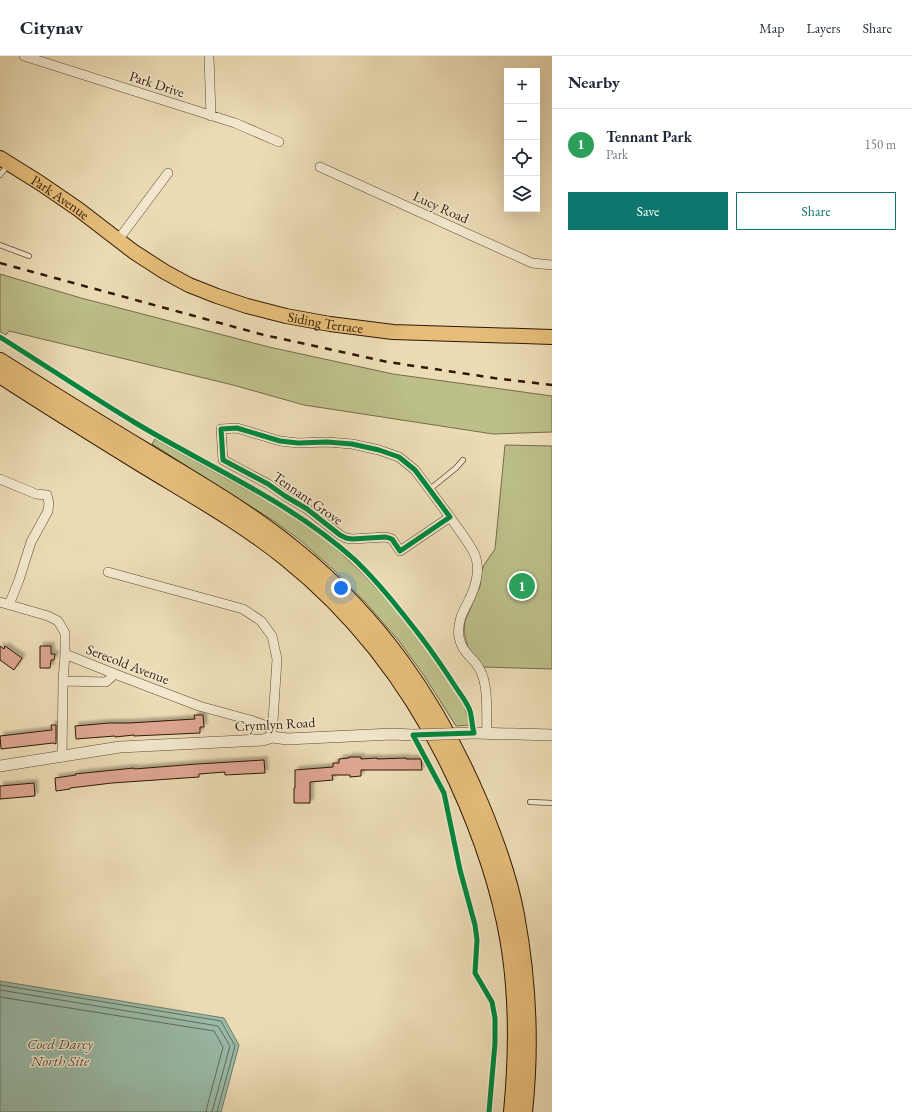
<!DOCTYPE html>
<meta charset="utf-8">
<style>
body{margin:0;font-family:"EB Garamond",serif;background:#f2f2f3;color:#1f2937}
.controls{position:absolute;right:12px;top:12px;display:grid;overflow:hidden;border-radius:0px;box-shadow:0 4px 16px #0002}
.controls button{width:36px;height:36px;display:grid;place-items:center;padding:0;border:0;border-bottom:1px solid #e0e1e3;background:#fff;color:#1f2937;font:20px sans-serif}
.you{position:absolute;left:341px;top:532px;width:14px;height:14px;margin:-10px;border:3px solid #fff;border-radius:50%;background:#1a73e8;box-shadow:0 0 0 6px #1a73e833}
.badge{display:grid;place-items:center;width:26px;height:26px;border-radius:50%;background:#0f766e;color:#fff;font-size:13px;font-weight:700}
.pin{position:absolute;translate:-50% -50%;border:2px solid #fff;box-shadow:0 1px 4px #0006}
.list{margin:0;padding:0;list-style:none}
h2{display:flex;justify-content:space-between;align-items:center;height:52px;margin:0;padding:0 16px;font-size:17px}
h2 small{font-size:13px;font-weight:400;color:#747a83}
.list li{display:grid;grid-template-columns:26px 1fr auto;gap:12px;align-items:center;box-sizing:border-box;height:72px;padding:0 16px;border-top:1px solid #e0e1e3}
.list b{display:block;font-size:15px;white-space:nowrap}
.list p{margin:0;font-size:13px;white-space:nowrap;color:#747a83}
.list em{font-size:13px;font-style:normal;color:#747a83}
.actions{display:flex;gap:8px;padding:12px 16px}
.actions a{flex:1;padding:9px 0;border:1px solid #0f766e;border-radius:0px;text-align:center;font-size:14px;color:#0f766e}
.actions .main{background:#0f766e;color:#fff}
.icon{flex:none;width:22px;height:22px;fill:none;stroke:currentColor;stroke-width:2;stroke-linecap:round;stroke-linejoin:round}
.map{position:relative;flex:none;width:552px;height:1056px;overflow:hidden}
header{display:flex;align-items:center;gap:24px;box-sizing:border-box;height:56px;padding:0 20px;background:#fff;border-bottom:1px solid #e0e1e3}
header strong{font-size:19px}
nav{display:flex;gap:22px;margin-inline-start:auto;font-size:14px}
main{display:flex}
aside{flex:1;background:#fff}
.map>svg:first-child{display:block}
.green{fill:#bcbf8a;stroke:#766c48}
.water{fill:#99bcaa;stroke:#6f7a68}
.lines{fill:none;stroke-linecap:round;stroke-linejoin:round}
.shore{stroke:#646a58;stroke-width:1}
.building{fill:#dea691;stroke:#2f1806;filter:url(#shadow)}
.service-casing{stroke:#5e4932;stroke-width:6}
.minor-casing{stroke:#5e4932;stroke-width:10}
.tertiary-casing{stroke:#5e4932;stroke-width:12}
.primary-casing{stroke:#2f1806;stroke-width:16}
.motorway-casing{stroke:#2f1806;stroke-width:18}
.service{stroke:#f3e8cf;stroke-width:4.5}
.minor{stroke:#f3e8cf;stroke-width:9}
.tertiary{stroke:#f3e8cf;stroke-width:11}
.primary{stroke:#e6be7a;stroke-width:14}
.motorway{stroke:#e6be7a;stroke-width:16}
.rail{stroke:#2f1806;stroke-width:2.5;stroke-dasharray:7 7;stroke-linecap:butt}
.tertiary-bridge-casing{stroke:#5e4932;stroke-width:12;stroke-linecap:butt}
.tertiary-bridge{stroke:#f3e8cf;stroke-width:11}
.cycleway-casing{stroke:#f3e8cf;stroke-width:8}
.cycleway{stroke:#00873e;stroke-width:5}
.labels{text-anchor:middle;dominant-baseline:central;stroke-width:3;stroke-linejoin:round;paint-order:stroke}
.street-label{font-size:14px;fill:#2f1806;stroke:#f3e8cf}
.water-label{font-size:15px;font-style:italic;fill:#54513f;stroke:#f3e8cf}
</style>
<header>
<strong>Citynav</strong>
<nav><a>Map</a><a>Layers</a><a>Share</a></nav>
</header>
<main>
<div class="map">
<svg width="552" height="1056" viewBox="0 0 552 1056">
<defs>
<filter id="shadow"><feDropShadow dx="3.5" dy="-3.5" stdDeviation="1" flood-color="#0004"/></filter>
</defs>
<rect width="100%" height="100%" fill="#ecdcb5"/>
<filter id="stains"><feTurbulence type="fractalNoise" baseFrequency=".005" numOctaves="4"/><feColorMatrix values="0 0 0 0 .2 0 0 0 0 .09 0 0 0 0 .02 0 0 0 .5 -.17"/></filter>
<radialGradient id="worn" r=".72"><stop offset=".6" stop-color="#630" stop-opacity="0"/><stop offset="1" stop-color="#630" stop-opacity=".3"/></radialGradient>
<path class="green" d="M0,218L81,242L269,291L393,318L552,340V376L493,378L304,349L233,329L9,275L6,279L0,276Z
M155,383L280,452L329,486L360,515L391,548L433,601L464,650L470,669L456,670L425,621L399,585L367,548L334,514L300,484L274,465L152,388Z
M505,389L552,390V613L483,611L468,592L464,576L465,565L480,530L481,516L484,509L495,493Z"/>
<path class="water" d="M0,925L224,962L239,989L221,1056H0Z"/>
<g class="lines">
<path class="shore" d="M0,929L221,965L235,990L217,1056
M0,934L218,970L230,990L212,1056
M0,941L214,975L223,991L207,1051L206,1056"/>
</g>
<path class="building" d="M0,590L4,593L5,590L22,602L14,614L0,604Z
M40,590H51V598H55L54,604H51L50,612H40Z
M194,659H203L204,671H200V677L134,680V679L115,681V680L76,683L75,670L109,667H129L195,663Z
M51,669H56V688L53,687L1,693L0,680L52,674Z
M349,701H361V703L377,702V703L406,702V703H421L422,714H361V720L350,721V719H332L333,724L310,726V747H294V732H295V714L333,711V707H339V703L349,702Z
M264,704L265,717L225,719V716L199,718V721L112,727L70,732V733L56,735L55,722L76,719L75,718L134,712V713L197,708Z
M34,727L35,740L0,743V730Z"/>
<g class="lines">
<defs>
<path id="service" d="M0,119L8,109
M0,189L29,200
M430,433L456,412L463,404
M530,746L552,747"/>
<path id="minor" d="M24,0L235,67L279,86
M209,0L211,60
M320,111L532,207L552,209
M118,184L168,117
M237,372L280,385L298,387L327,386L352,388L379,394L399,401L415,414L450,461L400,495L392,483L386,481L352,483L346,482L340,479L307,453L285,440L268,428L223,404L221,373Z
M0,423L36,438L47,439L49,447L48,455L31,486L19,524L9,549
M450,461C458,473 469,486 475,499C481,514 475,533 468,546C462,557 457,568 459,581C462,598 474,601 480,614C489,630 486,658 487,677
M108,516L243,553L261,565L272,580L277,603L273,665L267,670
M0,546L48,560L58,565L65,577V598
M63,625L106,626L115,618
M62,701L63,625L65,598L115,618L199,650L250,664L267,670L271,674L272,681"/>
<path id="tertiary" d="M474,677L552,679
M0,710L120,691L263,684L272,681L287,683L392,678L413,679"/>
<g id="primary">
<path id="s1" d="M0,102L40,127L78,153L134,196L165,216L189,229L217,240L247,250L286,260L330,268L393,276L552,281"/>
</g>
<path id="motorway" d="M0,305C49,336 97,366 147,396C197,427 249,456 295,494C380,563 437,646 480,747C495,783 509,820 516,859C528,924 531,991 524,1056
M0,319C46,349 93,378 140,407C189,437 240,465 286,502C367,567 427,653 467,748C488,798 504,848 511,901C518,953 517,1004 512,1056"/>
</defs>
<use href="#service" class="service-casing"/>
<use href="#minor" class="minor-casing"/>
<use href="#tertiary" class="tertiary-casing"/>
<use href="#primary" class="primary-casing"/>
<use href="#motorway" class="motorway-casing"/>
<use href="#service" class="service"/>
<use href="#minor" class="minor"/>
<use href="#tertiary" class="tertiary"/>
<use href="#primary" class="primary"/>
<use href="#motorway" class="motorway"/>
<path class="rail" d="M0,207L264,279L388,306L494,322L552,329"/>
<defs>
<path id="tertiary-bridge" d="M413,679L474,677"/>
</defs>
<use href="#tertiary-bridge" class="tertiary-bridge-casing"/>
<use href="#tertiary-bridge" class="tertiary-bridge"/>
<defs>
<path id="cycleway" d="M0,281C45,309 89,339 134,366C208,411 290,445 355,504C379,527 400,554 421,581C433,597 444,613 455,630C460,638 467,646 470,655C472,662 472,670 474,677L413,679L444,737L460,814L475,869L477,884L475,917L492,946L495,962V987L489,1056
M237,372L280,385L298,387L327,386L352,388L379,394L399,401L415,414L450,461L400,495L392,483L386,481L352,483L346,482L340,479L307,453L285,440L268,428L223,404L221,373Z"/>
</defs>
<use href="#cycleway" class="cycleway-casing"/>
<use href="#cycleway" class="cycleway"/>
</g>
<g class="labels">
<g class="street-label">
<text transform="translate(157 28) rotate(18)">Park Drive</text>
<text stroke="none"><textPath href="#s1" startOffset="72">Park Avenue</textPath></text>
<text transform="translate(441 151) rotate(24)">Lucy Road</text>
<text stroke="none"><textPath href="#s1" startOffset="370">Siding Terrace</textPath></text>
<text transform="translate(308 442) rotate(35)">Tennant Grove</text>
<text transform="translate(128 608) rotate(21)">Serecold Avenue</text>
<text transform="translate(275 668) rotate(-3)">Crymlyn Road</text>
</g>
<g class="water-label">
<text x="60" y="987">Coed Darcy<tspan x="60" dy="17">North Site</tspan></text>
</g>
</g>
<rect width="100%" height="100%" filter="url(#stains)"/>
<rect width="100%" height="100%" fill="url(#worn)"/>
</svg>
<div class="controls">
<button>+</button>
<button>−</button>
<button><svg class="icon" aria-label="locate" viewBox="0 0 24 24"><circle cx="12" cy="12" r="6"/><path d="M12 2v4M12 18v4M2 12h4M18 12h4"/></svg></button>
<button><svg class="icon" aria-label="layers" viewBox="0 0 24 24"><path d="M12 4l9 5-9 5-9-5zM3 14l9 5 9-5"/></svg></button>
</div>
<div class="you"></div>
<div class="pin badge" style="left:522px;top:530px;background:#2e9e5b">1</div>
</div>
<aside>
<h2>Nearby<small></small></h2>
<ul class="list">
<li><span class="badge" style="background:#2e9e5b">1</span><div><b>Tennant Park</b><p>Park</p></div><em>150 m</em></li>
</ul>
<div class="actions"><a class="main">Save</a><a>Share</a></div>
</aside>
</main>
